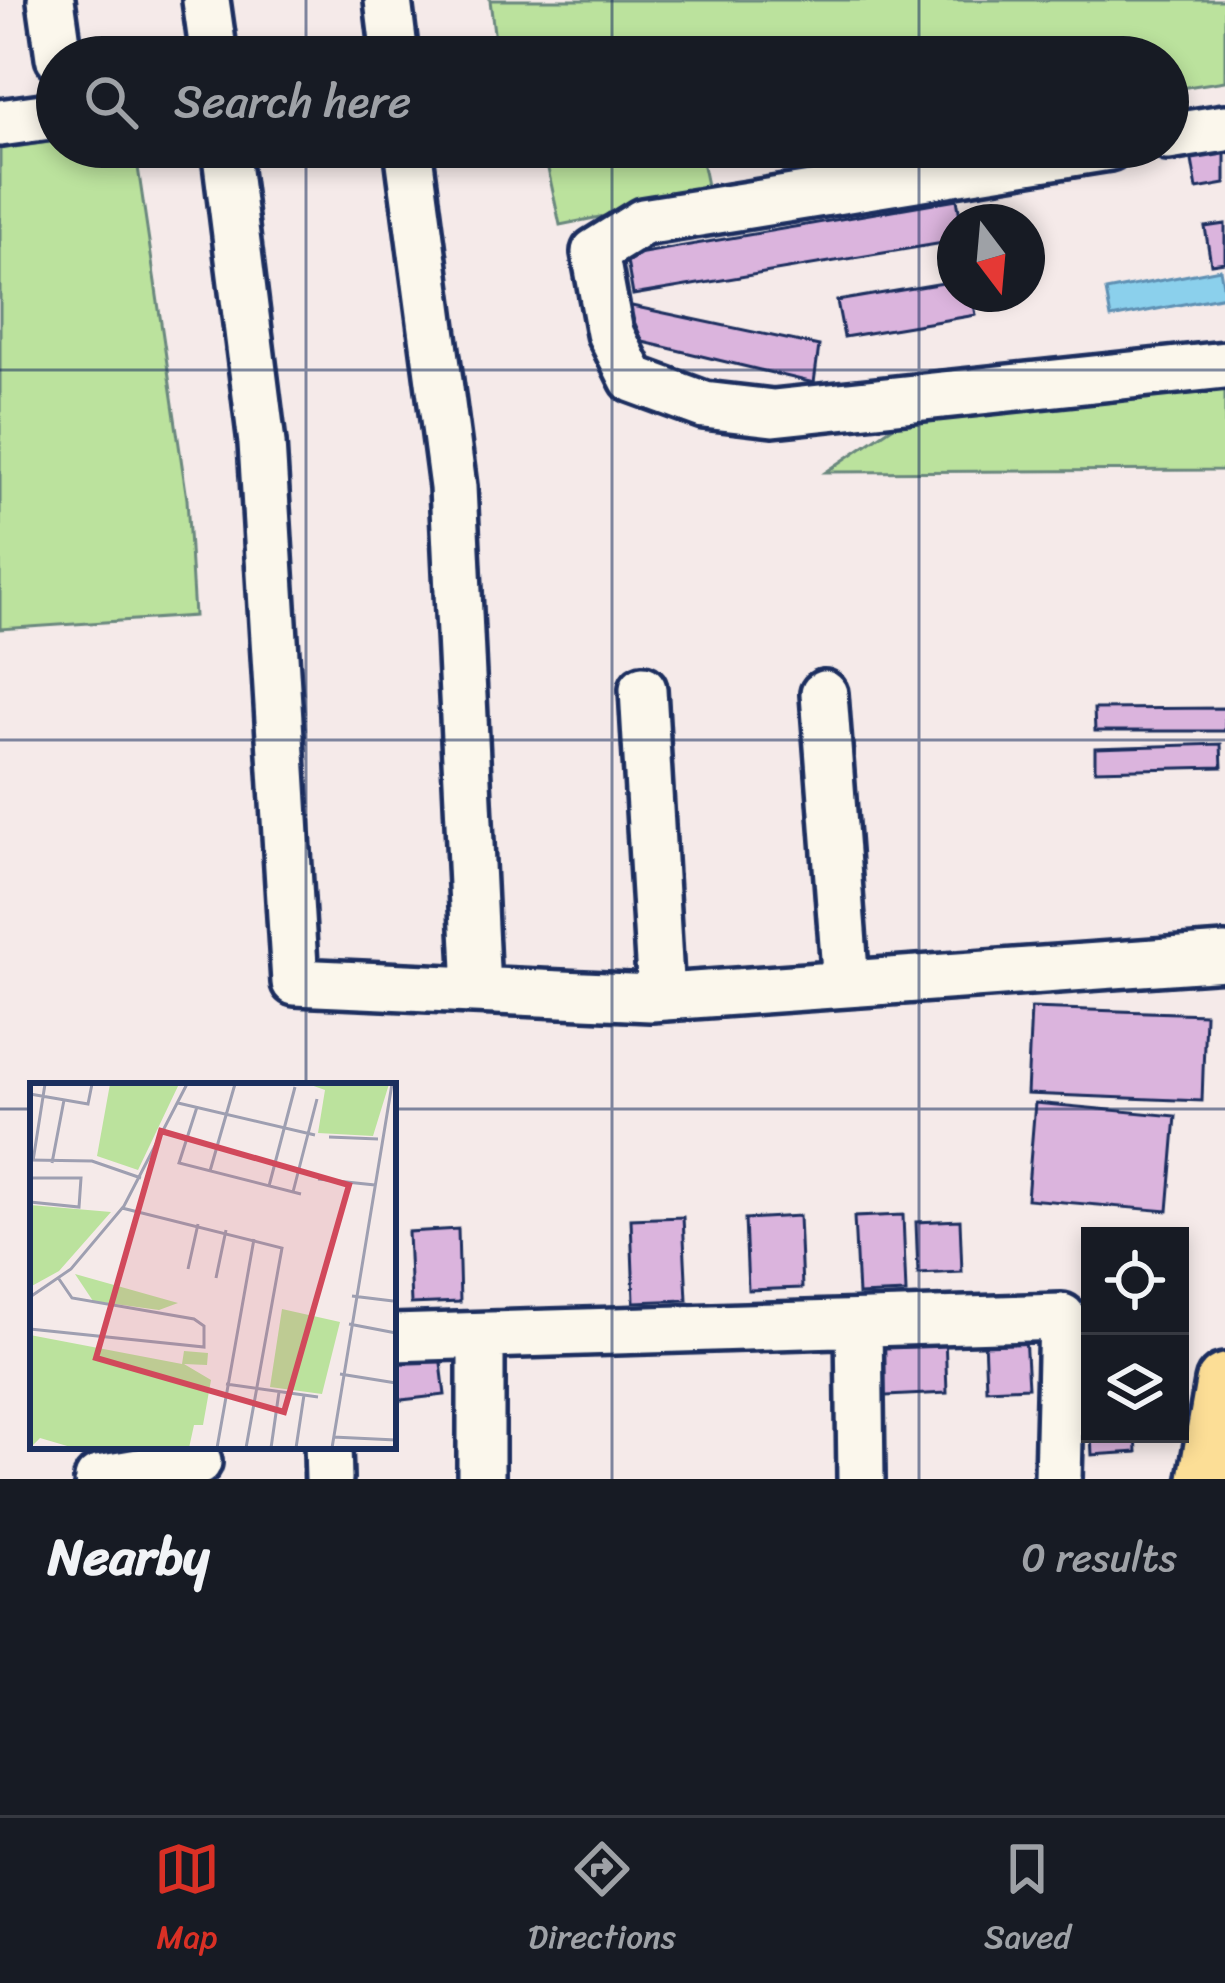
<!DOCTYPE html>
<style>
body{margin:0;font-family:Sriracha,sans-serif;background:#242831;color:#f1f3f6}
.controls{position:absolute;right:36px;bottom:36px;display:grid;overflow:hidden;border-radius:0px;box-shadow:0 6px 18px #0003}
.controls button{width:108px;height:108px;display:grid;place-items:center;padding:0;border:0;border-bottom:3px solid #363941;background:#171b24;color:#f1f3f6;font:60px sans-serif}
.compass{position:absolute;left:937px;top:204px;width:108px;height:108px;border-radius:50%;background:#171b24;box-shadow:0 6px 18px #0003;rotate:164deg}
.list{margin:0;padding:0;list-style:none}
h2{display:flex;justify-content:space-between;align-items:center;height:156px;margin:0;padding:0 48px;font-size:51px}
h2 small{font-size:39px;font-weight:400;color:#9ea1a6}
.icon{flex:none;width:66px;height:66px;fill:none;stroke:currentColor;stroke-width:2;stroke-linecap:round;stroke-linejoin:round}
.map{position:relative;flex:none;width:1225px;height:1479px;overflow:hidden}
.search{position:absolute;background:#171b24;box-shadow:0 6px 18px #0003;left:36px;right:36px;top:36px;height:132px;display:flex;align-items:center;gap:30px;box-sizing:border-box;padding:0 42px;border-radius:66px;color:#9ea1a6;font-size:45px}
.sheet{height:336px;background:#171b24}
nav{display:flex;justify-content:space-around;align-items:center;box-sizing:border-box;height:168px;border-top:3px solid #363941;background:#171b24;font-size:33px;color:#9ea1a6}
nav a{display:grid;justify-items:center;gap:6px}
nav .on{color:#d93025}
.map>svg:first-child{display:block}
.green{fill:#bbe29d;stroke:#6b887e;stroke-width:3}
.water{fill:#8bd0ec;stroke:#5e90b3;stroke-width:3}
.building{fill:#dbb4dd;stroke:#1b2f5e;stroke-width:3}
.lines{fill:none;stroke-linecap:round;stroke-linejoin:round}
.minor-casing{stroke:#1b2f5e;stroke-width:54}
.major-casing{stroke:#1b2f5e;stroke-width:66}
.minor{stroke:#fbf7ec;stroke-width:45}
.major{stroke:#fcde96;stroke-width:57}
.grid{fill:none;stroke:#1b2f5e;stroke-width:3;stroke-opacity:0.55}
.inset-road{fill:none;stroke:#9e9fb1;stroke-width:3}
.view{fill:#d1495b;fill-opacity:0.15;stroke:#d1495b;stroke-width:6}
.inset-edge{fill:none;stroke:#1b2f5e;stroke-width:6}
</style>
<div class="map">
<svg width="1225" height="1479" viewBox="0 0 1225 1479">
<rect width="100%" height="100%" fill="#f5eae9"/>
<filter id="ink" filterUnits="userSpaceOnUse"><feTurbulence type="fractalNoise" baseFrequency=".00833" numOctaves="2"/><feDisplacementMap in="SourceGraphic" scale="24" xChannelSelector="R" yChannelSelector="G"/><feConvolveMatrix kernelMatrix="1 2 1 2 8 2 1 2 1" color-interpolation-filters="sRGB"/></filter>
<g filter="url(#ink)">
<path class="green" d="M490,0H1225V81L1168,90V57H497Z
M57,141V147H135L187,499L194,616L0,629V149Z
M583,147H699L709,195L560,225L545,155Z
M1225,356V470L826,472L929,402Z"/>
<path class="water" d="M1220,269L1225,296L1111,318L1106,291Z"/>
<path class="building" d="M1225,143V184L1197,189L1190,149Z
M957,199L961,222H955V241L633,295L626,256Z
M1225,224V262L1211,264L1205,227Z
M955,281V294H972L976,315L844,337L837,301Z
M627,305L819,346L814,383L643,342Z
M1225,708V731H1095L1094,709Z
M1221,744L1222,767L1095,770V748Z
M1031,1008L1205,1014L1202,1101L1027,1094Z
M1035,1103L1176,1116L1168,1211L1027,1199Z
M903,1215L906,1293L858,1295L854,1217Z
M799,1216L802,1288L748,1290L745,1219Z
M683,1217L687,1300L634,1302L631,1219Z
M960,1220L962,1272L918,1274L916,1222Z
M458,1229L460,1302L411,1304L408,1232Z
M945,1335L947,1393L866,1397L864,1338Z
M1025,1336L1028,1387L986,1389L984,1338Z
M440,1355L445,1395L393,1401V1361Z
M1091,1434H1136L1137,1452L1092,1455Z"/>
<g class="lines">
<defs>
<path id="minor" d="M51,0L59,57
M206,0L214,57
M388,0L395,57
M0,123L57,115
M1168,137L1225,128
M225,147L262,443L295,982L651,998L1225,957
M408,147L453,487L477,990
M1109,147L643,222L595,252L610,333L633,379L704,405L773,413L1225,365
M643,689L661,997
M824,694L846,984
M859,1324L861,1479
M393,1338L1062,1317L1058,1479
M328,1446L329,1479
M98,1479L198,1462
M481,1479V1336"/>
<path id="major" d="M1208,1479L1225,1383"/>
</defs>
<use href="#minor" class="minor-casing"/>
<use href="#major" class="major-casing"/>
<use href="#minor" class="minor"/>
<use href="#major" class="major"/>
</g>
</g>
<path class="grid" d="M306,0V57M612,0V57M919,0V57M306,147V1086M612,147V1479M919,147V1479M0,370H1225M0,740H1225M0,1109H33M393,1109H1225M306,1446V1479"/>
<g transform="translate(30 1083)">
<rect width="366" height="366" fill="#f5eae9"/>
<path d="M80,1H149L108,87L67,73ZM359,1L343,53L288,50L295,7L278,1ZM0,122L81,129L29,188L0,204ZM45,191L148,220L129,227L63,218ZM252,226L310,239L292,311L240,304ZM0,252L152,281L154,268L178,270L177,282L154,281L181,297L173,342H164L159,365H44L10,355L0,365Z" fill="#bbe29d"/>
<path class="inset-road" d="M0,11L58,21L62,1M148,20L285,52M167,24L149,80L271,111M299,54L348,56M0,77L62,78L111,95M3,78L15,1M22,80L34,17M180,88L205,1M0,95H51L49,124L0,119M288,96L345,102M239,103L265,4M263,109L287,16M92,125L252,165L216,365M158,186L168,141M186,195L196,147M322,213L363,218M0,214L41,186L94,123L157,1M319,241L366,250M0,246L174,264V243L164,236L42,215L29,196M310,291L366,300M196,301L288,314M303,354L366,357M187,365L224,156M241,365L249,309M266,365L274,312M302,365L362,1"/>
<path class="view" d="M131,48L319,102L254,329L66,275Z"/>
<rect width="366" height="366" class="inset-edge"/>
</g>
</svg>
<div class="controls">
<button><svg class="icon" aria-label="locate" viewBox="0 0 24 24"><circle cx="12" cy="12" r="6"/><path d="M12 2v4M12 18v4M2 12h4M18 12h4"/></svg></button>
<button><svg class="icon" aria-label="layers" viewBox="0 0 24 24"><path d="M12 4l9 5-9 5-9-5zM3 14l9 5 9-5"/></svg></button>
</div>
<svg class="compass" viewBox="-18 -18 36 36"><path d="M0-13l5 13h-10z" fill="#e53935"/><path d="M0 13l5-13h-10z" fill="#9ea1a6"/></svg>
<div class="search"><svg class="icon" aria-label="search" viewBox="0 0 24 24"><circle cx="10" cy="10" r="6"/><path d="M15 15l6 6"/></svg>Search here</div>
</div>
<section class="sheet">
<h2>Nearby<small>0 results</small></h2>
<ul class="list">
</ul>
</section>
<nav>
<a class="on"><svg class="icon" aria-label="map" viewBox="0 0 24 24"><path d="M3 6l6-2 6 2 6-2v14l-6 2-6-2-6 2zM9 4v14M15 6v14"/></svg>Map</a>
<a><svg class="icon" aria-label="directions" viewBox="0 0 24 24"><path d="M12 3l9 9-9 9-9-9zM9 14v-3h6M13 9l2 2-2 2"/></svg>Directions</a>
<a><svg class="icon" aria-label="saved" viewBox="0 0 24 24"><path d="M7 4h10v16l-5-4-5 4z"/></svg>Saved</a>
</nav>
